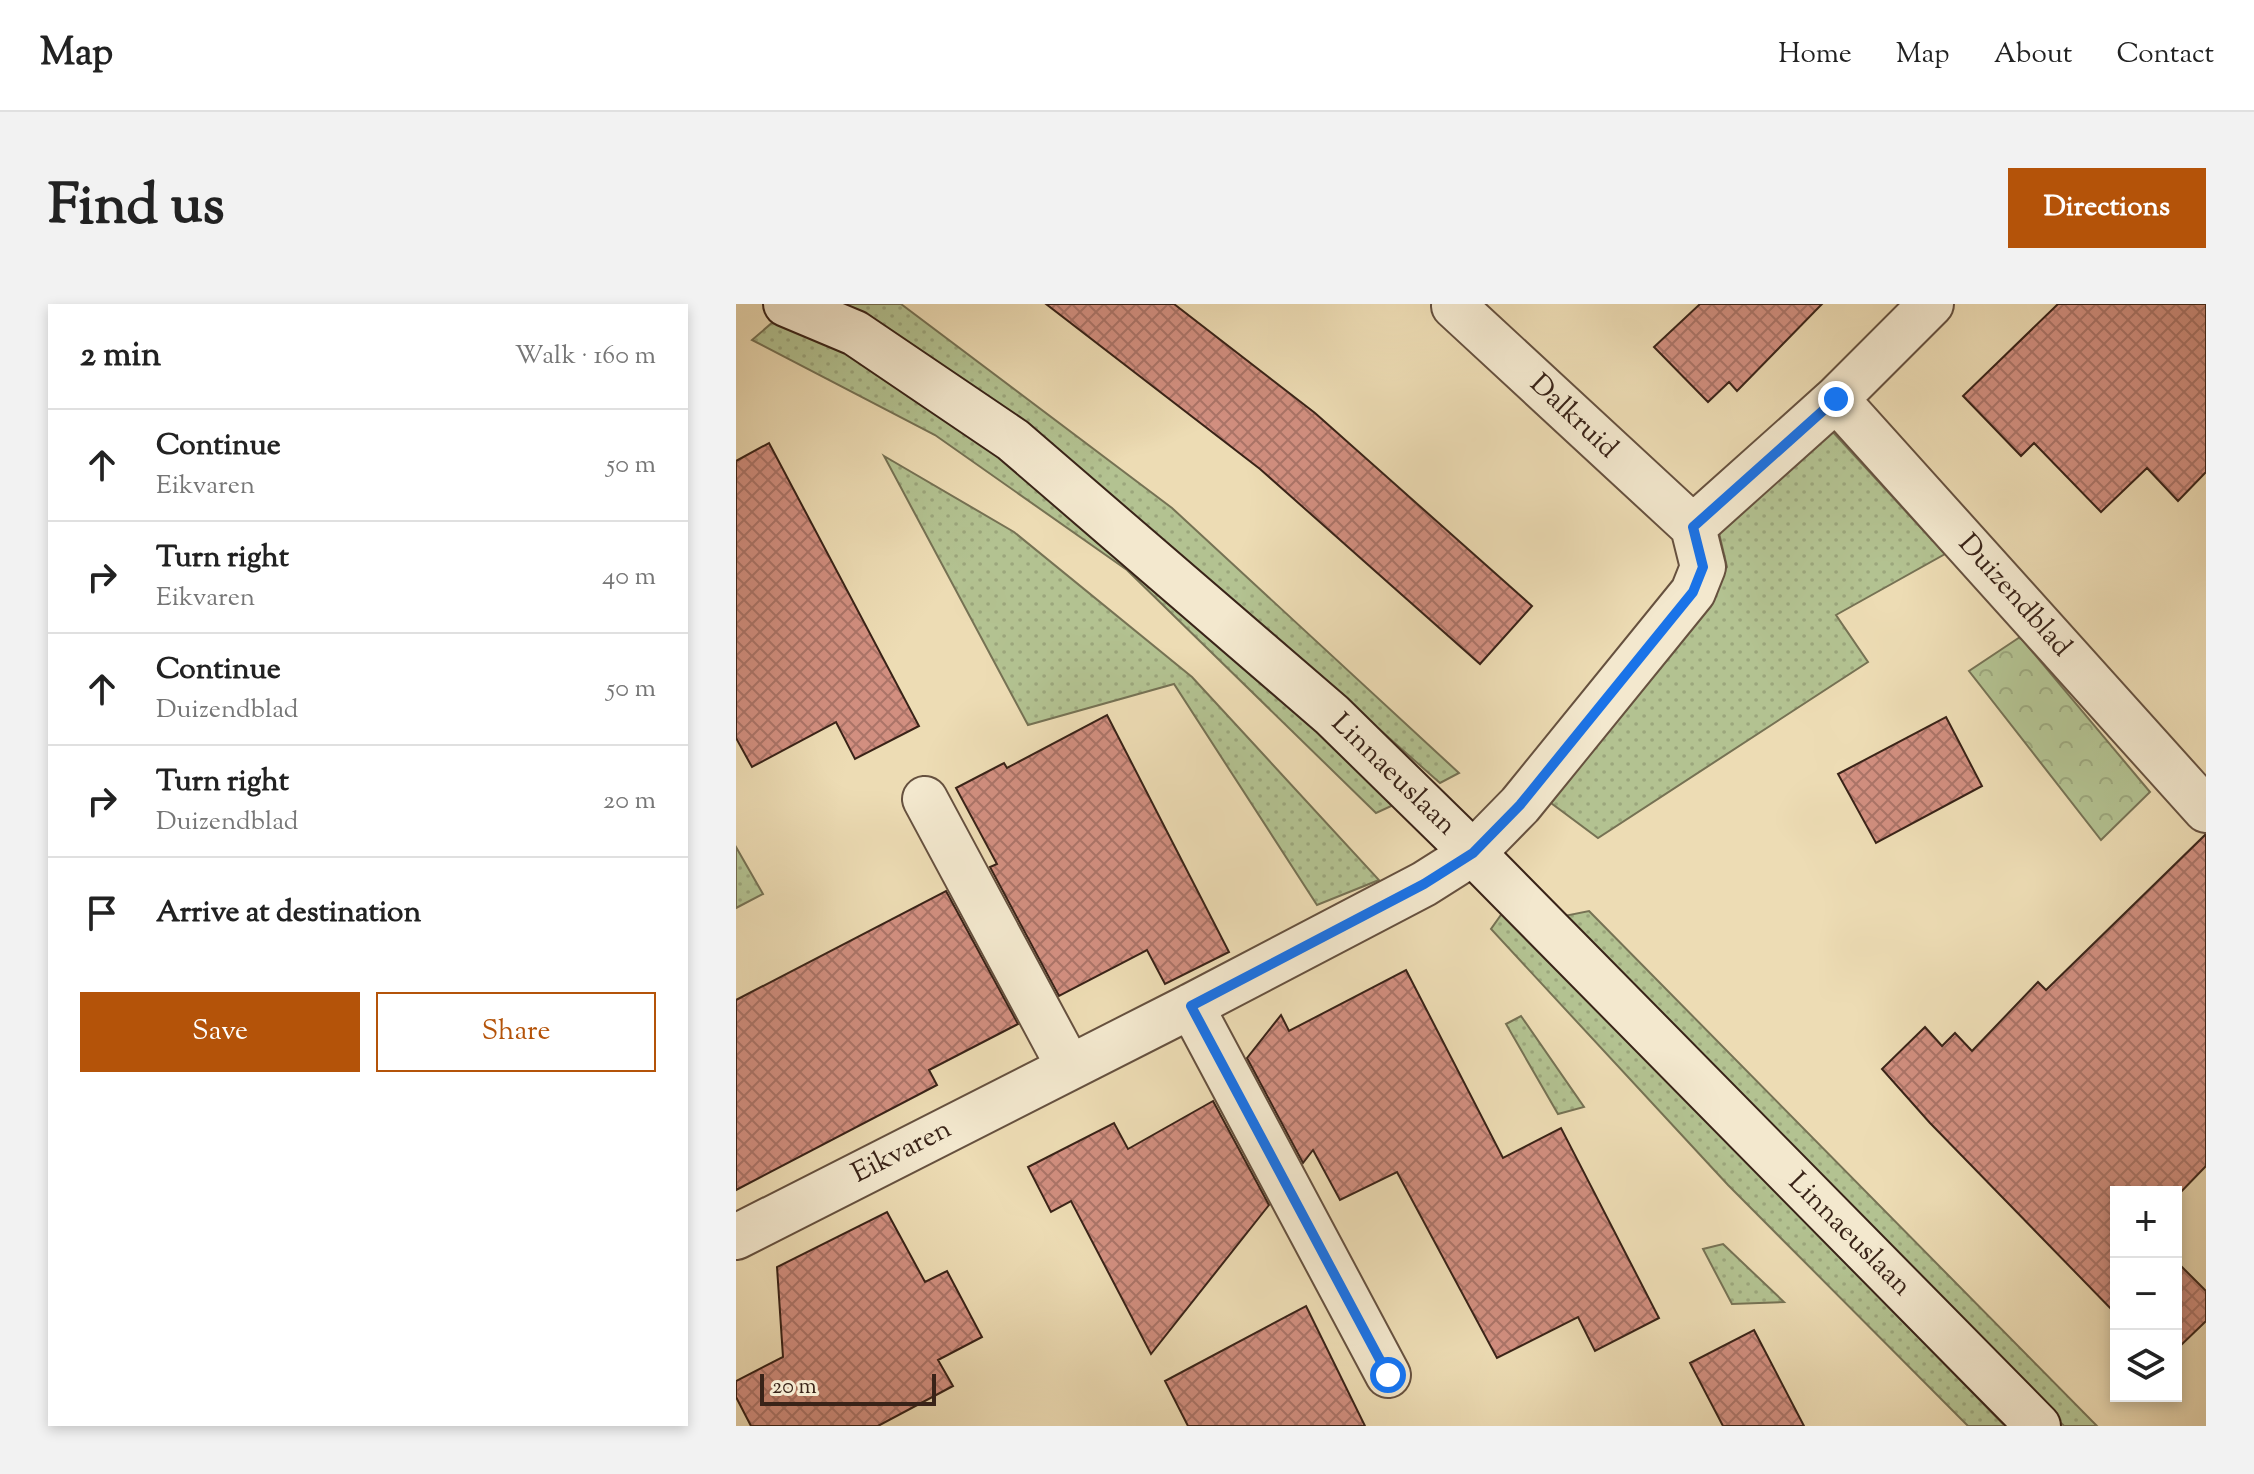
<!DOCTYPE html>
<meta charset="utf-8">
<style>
body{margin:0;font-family:"Sorts Mill Goudy",serif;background:#f2f2f2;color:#222}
.controls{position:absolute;right:24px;bottom:24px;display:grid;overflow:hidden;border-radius:0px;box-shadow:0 4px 12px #0003}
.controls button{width:72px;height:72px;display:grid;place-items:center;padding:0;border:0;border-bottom:2px solid #e0e0e0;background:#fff;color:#222;font:40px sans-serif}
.scale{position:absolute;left:24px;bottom:20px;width:176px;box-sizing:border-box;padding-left:8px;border:4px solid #392318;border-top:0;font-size:22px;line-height:28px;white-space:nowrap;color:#392318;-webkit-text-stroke:6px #f3e8ce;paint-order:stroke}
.stop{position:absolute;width:24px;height:24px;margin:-18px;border:6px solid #1a73e8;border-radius:50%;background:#fff}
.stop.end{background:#1a73e8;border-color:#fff;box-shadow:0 2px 8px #0008}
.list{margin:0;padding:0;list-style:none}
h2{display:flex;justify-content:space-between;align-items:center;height:104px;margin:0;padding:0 32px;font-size:34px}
h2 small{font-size:26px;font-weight:400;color:#767676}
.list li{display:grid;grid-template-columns:52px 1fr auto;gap:24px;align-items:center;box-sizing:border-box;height:112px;padding:0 32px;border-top:2px solid #e0e0e0}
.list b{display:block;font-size:30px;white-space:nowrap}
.list p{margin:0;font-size:26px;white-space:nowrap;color:#767676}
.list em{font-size:26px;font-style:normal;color:#767676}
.actions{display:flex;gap:16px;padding:24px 32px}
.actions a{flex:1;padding:18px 0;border:2px solid #b45309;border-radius:0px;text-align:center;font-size:28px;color:#b45309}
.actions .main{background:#b45309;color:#fff}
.icon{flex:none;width:44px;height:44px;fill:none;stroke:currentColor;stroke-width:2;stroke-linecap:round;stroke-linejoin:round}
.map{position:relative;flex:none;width:1470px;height:1122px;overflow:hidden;border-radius:0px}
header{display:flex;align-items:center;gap:48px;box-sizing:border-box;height:112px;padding:0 40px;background:#fff;border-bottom:2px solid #e0e0e0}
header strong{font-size:38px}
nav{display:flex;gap:44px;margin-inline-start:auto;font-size:28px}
.intro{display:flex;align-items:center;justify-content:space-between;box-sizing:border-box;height:192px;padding:0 48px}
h1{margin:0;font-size:56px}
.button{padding:20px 36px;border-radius:0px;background:#b45309;color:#fff;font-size:28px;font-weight:700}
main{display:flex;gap:48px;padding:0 48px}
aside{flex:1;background:#fff;border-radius:0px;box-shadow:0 4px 12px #0003}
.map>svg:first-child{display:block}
.grass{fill:url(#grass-dots);stroke:#767254;stroke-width:2}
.forest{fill:url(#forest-crowns);stroke:#767254;stroke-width:2}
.building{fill:url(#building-cross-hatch);stroke:#392318;stroke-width:2}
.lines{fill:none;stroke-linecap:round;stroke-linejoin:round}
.street-casing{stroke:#66513f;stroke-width:48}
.secondary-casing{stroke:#392318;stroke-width:48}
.street{stroke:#f3e8ce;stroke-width:44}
.secondary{stroke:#f3e8ce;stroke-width:44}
.route{stroke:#1a73e8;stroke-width:10}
.labels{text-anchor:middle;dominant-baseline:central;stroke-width:6;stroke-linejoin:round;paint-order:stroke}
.street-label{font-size:28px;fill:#392318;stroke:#f3e8ce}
</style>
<header>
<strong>Map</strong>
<nav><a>Home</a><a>Map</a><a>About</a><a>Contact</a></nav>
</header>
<div class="intro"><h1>Find us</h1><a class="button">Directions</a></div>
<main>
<aside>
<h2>2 min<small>Walk · 160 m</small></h2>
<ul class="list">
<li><svg class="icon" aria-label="ahead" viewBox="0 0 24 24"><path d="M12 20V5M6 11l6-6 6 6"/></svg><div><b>Continue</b><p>Eikvaren</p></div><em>50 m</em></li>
<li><svg class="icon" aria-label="right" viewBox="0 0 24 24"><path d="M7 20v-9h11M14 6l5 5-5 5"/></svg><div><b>Turn right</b><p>Eikvaren</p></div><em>40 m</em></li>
<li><svg class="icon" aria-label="ahead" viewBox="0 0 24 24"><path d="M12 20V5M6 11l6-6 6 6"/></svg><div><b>Continue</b><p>Duizendblad</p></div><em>50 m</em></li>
<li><svg class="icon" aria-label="right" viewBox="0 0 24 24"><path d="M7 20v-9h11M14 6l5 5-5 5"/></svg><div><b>Turn right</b><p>Duizendblad</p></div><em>20 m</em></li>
<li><svg class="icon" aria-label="arrive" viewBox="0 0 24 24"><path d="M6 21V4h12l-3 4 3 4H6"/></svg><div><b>Arrive at destination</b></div></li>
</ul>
<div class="actions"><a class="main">Save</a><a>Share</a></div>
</aside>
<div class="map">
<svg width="1470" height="1122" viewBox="0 0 1470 1122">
<defs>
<pattern id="grass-dots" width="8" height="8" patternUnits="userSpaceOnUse" patternTransform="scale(2)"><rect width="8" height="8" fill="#b3c291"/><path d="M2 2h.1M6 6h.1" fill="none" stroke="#9ba67c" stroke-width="1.8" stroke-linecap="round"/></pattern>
<pattern id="forest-crowns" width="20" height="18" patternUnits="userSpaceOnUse" patternTransform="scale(2)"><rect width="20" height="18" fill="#b3c291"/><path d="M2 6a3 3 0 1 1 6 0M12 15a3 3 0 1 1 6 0" fill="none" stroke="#9ba67c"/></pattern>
<pattern id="building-cross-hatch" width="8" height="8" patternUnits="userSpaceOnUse" patternTransform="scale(2)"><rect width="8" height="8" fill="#d28f80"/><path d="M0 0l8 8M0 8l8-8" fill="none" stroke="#ab7468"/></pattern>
</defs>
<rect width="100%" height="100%" fill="#eddcb4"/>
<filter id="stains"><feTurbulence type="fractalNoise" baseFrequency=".0025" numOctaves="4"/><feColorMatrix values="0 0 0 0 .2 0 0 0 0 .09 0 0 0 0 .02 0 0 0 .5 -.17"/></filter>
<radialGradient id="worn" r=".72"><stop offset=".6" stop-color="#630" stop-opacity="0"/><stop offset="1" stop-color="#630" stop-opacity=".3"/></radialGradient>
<path class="grass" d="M99,0H165L436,204L723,469L704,479L523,319Z
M37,18L107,42L296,175L664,498L640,509L391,266L199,131L16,36Z
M1095,126L1209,250L1100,311L1132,358L862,534L815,499L991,263L983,229Z
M148,152L278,228L456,373L643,576L581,601L438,380L292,421Z
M0,543L27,590L0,604Z
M853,607L1361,1122H1328L828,612Z
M767,608L1269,1122H1232L992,881L755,625Z
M785,712L848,803L822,810L770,720Z
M987,940L1048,998L996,1000L967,945Z"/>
<path class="forest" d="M1284,333L1414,488L1365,536L1233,367Z"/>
<path class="building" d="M310,0H438L579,109L796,302L744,360L524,165Z
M964,0H1086L1001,87L993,78L972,98L918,43Z
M1322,0H1470V168L1442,197L1411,164L1365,208L1298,139L1285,152L1227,92Z
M33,139L183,422L119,455L100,418L16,463L0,434V157Z
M371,411L493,648L429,680L411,646L323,692L254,563L261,560L220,484L268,459L271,464Z
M1210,413L1246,482L1140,539L1102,470Z
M1470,530V862L1440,893V888H1380V1010L1194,819L1146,765L1189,723L1206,742L1219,729L1236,747L1302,678L1310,686Z
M210,587L282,720L193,766L201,781L0,886V696Z
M670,666L767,854L825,824L923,1014L859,1047L842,1013L761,1054L661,868L604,896L577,846L567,859L511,754L545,711L553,727Z
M477,797L533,901L415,1050L335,897L315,908L292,863L378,819L392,845Z
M151,908L189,978L211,967L246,1033L202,1056L217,1082L142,1122H15L0,1093V1077L47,1053L41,963Z
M1440,957L1470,987V1017L1440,1046Z
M570,1002L629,1122H452L429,1077Z
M1018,1026L1068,1122H987L954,1059Z"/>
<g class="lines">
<defs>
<path id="street" d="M718,2L957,223
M1100,95L1470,506
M189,495L333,763
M455,702L652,1071
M0,933L455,702L688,580L737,549L784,501L957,288L967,263L957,223L1100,95L1195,0"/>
<path id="secondary" d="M50,0L119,29L277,136L596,411L737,549L1302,1122"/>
</defs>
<use href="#street" class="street-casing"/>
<use href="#secondary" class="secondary-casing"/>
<use href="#street" class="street"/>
<use href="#secondary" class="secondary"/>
</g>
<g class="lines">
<path class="route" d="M652,1071L455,702L688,580L737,549L784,501L957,288L967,263L957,223L1100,95"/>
</g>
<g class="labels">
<g class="street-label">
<text transform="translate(837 113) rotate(43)">Dalkruid</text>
<text transform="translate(1278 292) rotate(48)">Duizendblad</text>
<text transform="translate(657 471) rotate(44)">Linnaeuslaan</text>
<text transform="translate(166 848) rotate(-27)">Eikvaren</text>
<text transform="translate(1113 931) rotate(45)">Linnaeuslaan</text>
</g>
</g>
<rect width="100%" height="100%" filter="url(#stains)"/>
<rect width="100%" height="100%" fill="url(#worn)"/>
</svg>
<div class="controls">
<button>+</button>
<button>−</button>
<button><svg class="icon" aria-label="layers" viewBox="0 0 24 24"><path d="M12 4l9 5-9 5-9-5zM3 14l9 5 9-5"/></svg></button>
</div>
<div class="scale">20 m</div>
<div class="stop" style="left:652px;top:1071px"></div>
<div class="stop end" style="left:1100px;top:95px"></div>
</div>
</main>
